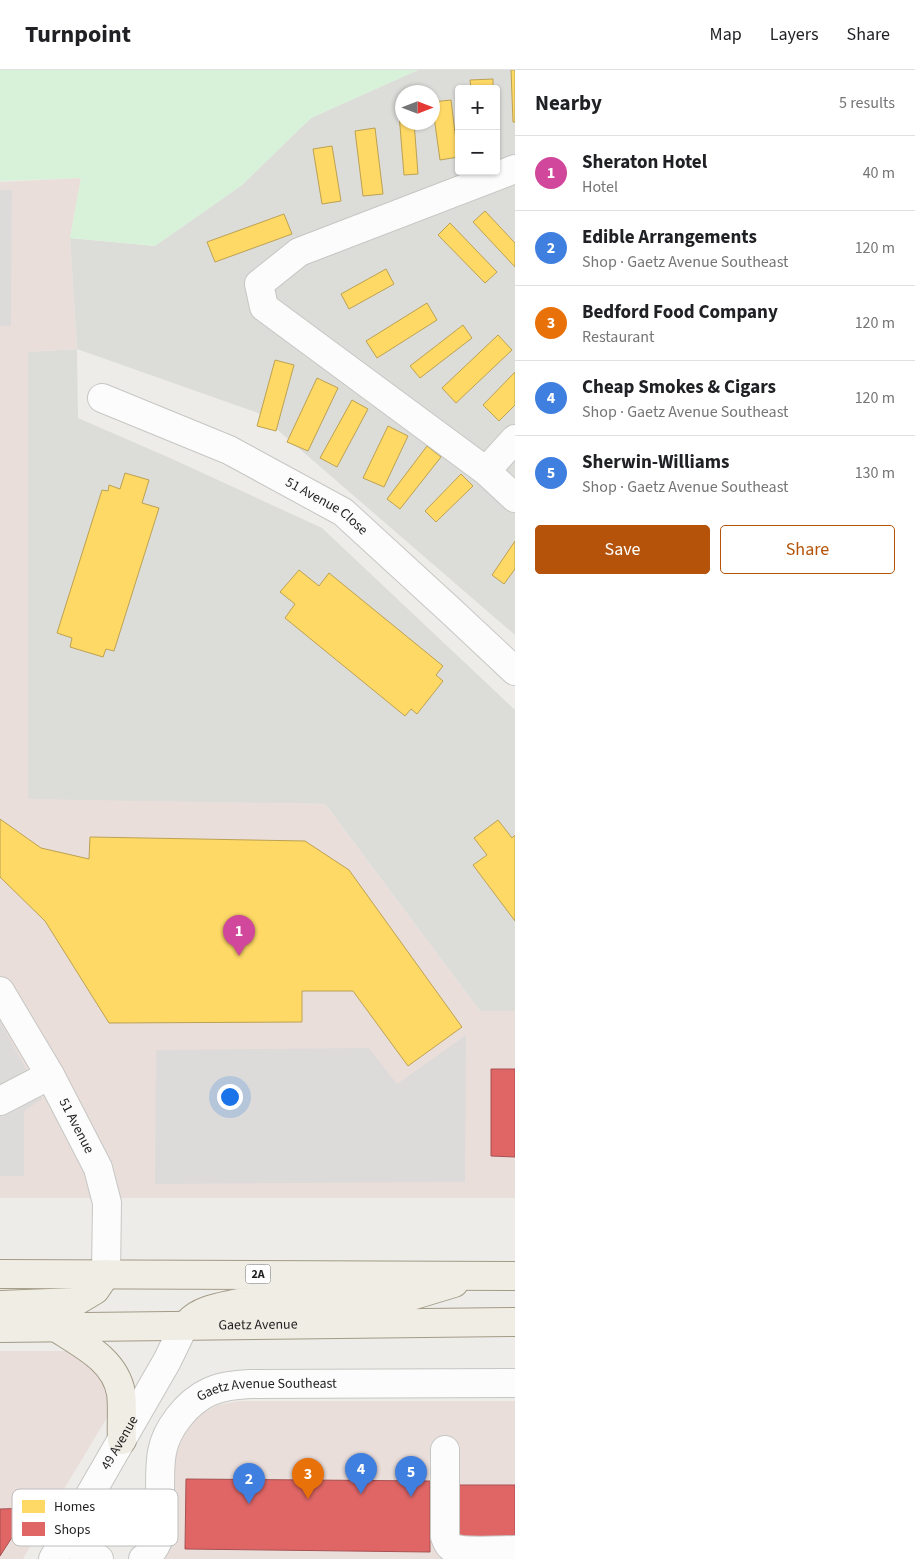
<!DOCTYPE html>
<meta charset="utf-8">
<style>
body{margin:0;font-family:"Source Sans 3",sans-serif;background:#f6f6f6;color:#202124}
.controls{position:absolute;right:15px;top:15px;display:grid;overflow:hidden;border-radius:5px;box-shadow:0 1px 4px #0004}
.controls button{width:45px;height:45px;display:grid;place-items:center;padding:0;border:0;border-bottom:1px solid #e0e0e0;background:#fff;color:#202124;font:25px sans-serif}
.compass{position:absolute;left:395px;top:15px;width:45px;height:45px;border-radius:50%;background:#fff;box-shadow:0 1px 4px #0004;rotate:90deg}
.you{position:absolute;left:229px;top:1026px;width:18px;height:18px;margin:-12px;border:4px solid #fff;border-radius:50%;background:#1a73e8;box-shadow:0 0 0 8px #1a73e833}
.badge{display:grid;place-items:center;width:32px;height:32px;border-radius:50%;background:#b45309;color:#fff;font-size:16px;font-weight:700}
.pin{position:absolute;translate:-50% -41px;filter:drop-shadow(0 1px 2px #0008)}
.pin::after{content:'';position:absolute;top:26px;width:18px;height:15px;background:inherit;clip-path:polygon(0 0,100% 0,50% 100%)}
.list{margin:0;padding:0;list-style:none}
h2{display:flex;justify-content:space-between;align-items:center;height:65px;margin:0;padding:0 20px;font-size:21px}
h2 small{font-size:16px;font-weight:400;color:#757577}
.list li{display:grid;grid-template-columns:32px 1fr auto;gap:15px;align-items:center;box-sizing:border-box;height:75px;padding:0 20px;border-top:1px solid #e0e0e0}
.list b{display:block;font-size:19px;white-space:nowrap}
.list p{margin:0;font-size:16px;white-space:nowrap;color:#757577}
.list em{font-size:16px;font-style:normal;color:#757577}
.actions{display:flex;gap:10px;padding:15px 20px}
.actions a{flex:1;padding:11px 0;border:1px solid #b45309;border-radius:5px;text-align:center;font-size:18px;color:#b45309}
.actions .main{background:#b45309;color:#fff}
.map{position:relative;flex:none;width:515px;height:1489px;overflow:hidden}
header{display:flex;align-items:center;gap:30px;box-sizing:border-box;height:70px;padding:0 25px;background:#fff;border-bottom:1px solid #e0e0e0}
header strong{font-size:24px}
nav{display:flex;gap:28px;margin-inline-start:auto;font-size:18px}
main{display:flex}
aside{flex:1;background:#fff}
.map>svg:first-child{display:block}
.residential{fill:#dcdcd9;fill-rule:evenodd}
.commercial{fill:#eadedb}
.park{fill:#d8f2da}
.parking{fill:#dcdbd9}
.homes{fill:#ffd966;stroke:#bca151}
.shops{fill:#e06666;stroke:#a65151}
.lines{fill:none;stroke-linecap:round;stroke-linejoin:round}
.minor-casing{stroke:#c6c6c4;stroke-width:30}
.major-casing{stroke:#a29b86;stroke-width:30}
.minor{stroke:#fcfcfc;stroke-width:28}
.major{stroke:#f0ede5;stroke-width:28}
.labels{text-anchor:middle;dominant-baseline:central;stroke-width:5;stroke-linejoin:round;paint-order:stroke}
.shield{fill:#fff;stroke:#626262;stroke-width:1}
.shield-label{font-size:12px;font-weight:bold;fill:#1f1f1f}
.street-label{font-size:14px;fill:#1f1f1f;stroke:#fff}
.key{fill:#fff;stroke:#bcbcbc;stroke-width:1}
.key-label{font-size:14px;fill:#1f1f1f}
</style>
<header>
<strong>Turnpoint</strong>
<nav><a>Map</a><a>Layers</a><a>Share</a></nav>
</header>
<main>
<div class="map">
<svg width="515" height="1489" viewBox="0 0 515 1489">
<rect width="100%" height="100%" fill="#edece8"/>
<path class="residential" d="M418,0H515V565L258,343L77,279L78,348L170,388L322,458L515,640V941H480L325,734L28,730V282L77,279L70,168L155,176L242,115L311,48ZM459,19H496V101H459ZM402,22H432V52H402Z"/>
<path class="commercial" d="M81,108L70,168L77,279L28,282V729L325,734L480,941H515V1128H0V112Z
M0,1281H76L96,1302L107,1321L108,1346L46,1449L23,1489H0Z
M239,1331H515V1489H162L168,1382L193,1348L218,1335Z"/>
<path class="park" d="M0,0H418L311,48L242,115L155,176L70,168L81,108L0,111Z"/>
<path class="parking" d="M0,120H12L11,256H0Z
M0,951L42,1029L24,1041V1106H0Z
M466,965L465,1112L155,1114L156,980L369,978L397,1014Z"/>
<path class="homes" d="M511,0H515V52H513Z
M493,9V19H471L470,10Z
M451,30L458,87L440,90L432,32Z
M399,44H402V52H414L418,104L404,105Z
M375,58L383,124L363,126L355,61Z
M332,76L341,131L322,134L313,79Z
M485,141L515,173V197L473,152Z
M284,144L292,164L215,192L207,172Z
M450,153L497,202L485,213L438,165Z
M386,199L394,214L349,239L341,224Z
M427,233L437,250L377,288L366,271Z
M463,255L472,268L420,308L410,296Z
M498,265L512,280L456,333L442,318Z
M275,290L294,295L276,361L257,356Z
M515,302V335L499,351L483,335Z
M317,308L338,318L308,381L287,372Z
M352,330L368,339L337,397L320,388Z
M388,356L408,366L384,417L363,408Z
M427,376L441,387L400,439L387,429Z
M125,403L149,410L142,433L159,438L114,581L106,579L103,587L70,577L72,568L57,563L102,420L108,421L109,415L120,419Z
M461,404L473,416L436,452L425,441Z
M515,471V499L504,514L492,505Z
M299,500L319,516L329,503L443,596L436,605L443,611L417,644L411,639L405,646L285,548L295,534L280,522Z
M0,749L41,778L89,789L90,767L305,771L349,800L462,957L408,996L353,921H302V952L109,953L45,851L0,807Z
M498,750L512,768L515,765V851L473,795L487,785L474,768Z"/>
<path class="shops" d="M491,999H515V1087L491,1086Z
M186,1409L430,1411V1482L185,1479Z
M457,1415H515V1470H464L457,1464Z
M31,1438L0,1486V1439Z"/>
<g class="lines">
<defs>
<g id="minor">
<path d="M515,99L299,182L259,214L264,237L486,401L515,428"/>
<path id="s1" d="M102,328L229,380L343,442L451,541L515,601"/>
<path d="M486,401L515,369"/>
<path id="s2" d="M0,921L50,1005L98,1098L107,1133L106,1204"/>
<path d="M0,1031L50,1005"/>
<path d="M445,1380V1467C447,1471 447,1474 451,1477C462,1483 501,1480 515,1480"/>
<path d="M65,1468L86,1483L99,1489"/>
<path id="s3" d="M53,1489L167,1291L184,1256"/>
<path id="s4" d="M143,1489C154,1482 159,1471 161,1459C161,1435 158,1404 162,1382C166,1359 187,1332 209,1322C222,1316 235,1315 250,1314L515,1313"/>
</g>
<g id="major">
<path d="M0,1204L515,1206"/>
<path d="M0,1235L75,1232L95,1220L106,1204"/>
<path d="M189,1252C201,1239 222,1237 239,1233L401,1229L454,1213"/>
<path id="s5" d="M0,1258L515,1252"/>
<path d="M57,1258C83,1275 115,1290 121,1323C123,1338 121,1355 122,1370"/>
</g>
</defs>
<use href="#minor" class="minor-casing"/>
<use href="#major" class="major-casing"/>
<use href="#minor" class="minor"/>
<use href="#major" class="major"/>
</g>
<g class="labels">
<rect class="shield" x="245.5" y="1194.5" width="25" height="19" rx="4"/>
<g class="shield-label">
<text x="258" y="1204">2A</text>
</g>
<g class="street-label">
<text stroke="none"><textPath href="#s1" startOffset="250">51 Avenue Close</textPath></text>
<text stroke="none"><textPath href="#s2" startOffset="155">51 Avenue</textPath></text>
<text stroke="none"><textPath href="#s5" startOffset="258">Gaetz Avenue</textPath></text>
<text stroke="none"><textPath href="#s4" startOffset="250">Gaetz Avenue Southeast</textPath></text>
<text stroke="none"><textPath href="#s3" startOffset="134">49 Avenue</textPath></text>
</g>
</g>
<rect x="12" y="1419" width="166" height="57" rx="8" class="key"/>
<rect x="22" y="1430" width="23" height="13" fill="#ffd966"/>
<rect x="22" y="1452" width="23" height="14" fill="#e06666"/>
<g class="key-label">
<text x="54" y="1441">Homes</text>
<text x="54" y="1464">Shops</text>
</g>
</svg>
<div class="controls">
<button>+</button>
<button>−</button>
</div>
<svg class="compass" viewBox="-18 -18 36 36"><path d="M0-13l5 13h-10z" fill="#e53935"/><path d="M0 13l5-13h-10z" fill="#757577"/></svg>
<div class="you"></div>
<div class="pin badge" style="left:239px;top:886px;background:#d1479c">1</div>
<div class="pin badge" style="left:249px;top:1434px;background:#3f7fe0">2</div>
<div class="pin badge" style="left:308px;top:1429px;background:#e8710a">3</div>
<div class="pin badge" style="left:361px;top:1424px;background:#3f7fe0">4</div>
<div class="pin badge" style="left:411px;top:1427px;background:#3f7fe0">5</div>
</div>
<aside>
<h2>Nearby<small>5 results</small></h2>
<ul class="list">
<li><span class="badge" style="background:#d1479c">1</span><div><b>Sheraton Hotel</b><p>Hotel</p></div><em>40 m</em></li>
<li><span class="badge" style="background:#3f7fe0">2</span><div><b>Edible Arrangements</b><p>Shop · Gaetz Avenue Southeast</p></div><em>120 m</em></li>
<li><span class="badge" style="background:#e8710a">3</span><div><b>Bedford Food Company</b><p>Restaurant</p></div><em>120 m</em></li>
<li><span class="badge" style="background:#3f7fe0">4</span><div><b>Cheap Smokes &amp; Cigars</b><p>Shop · Gaetz Avenue Southeast</p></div><em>120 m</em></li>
<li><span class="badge" style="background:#3f7fe0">5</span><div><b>Sherwin-Williams</b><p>Shop · Gaetz Avenue Southeast</p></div><em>130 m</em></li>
</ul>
<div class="actions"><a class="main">Save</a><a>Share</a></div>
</aside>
</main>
